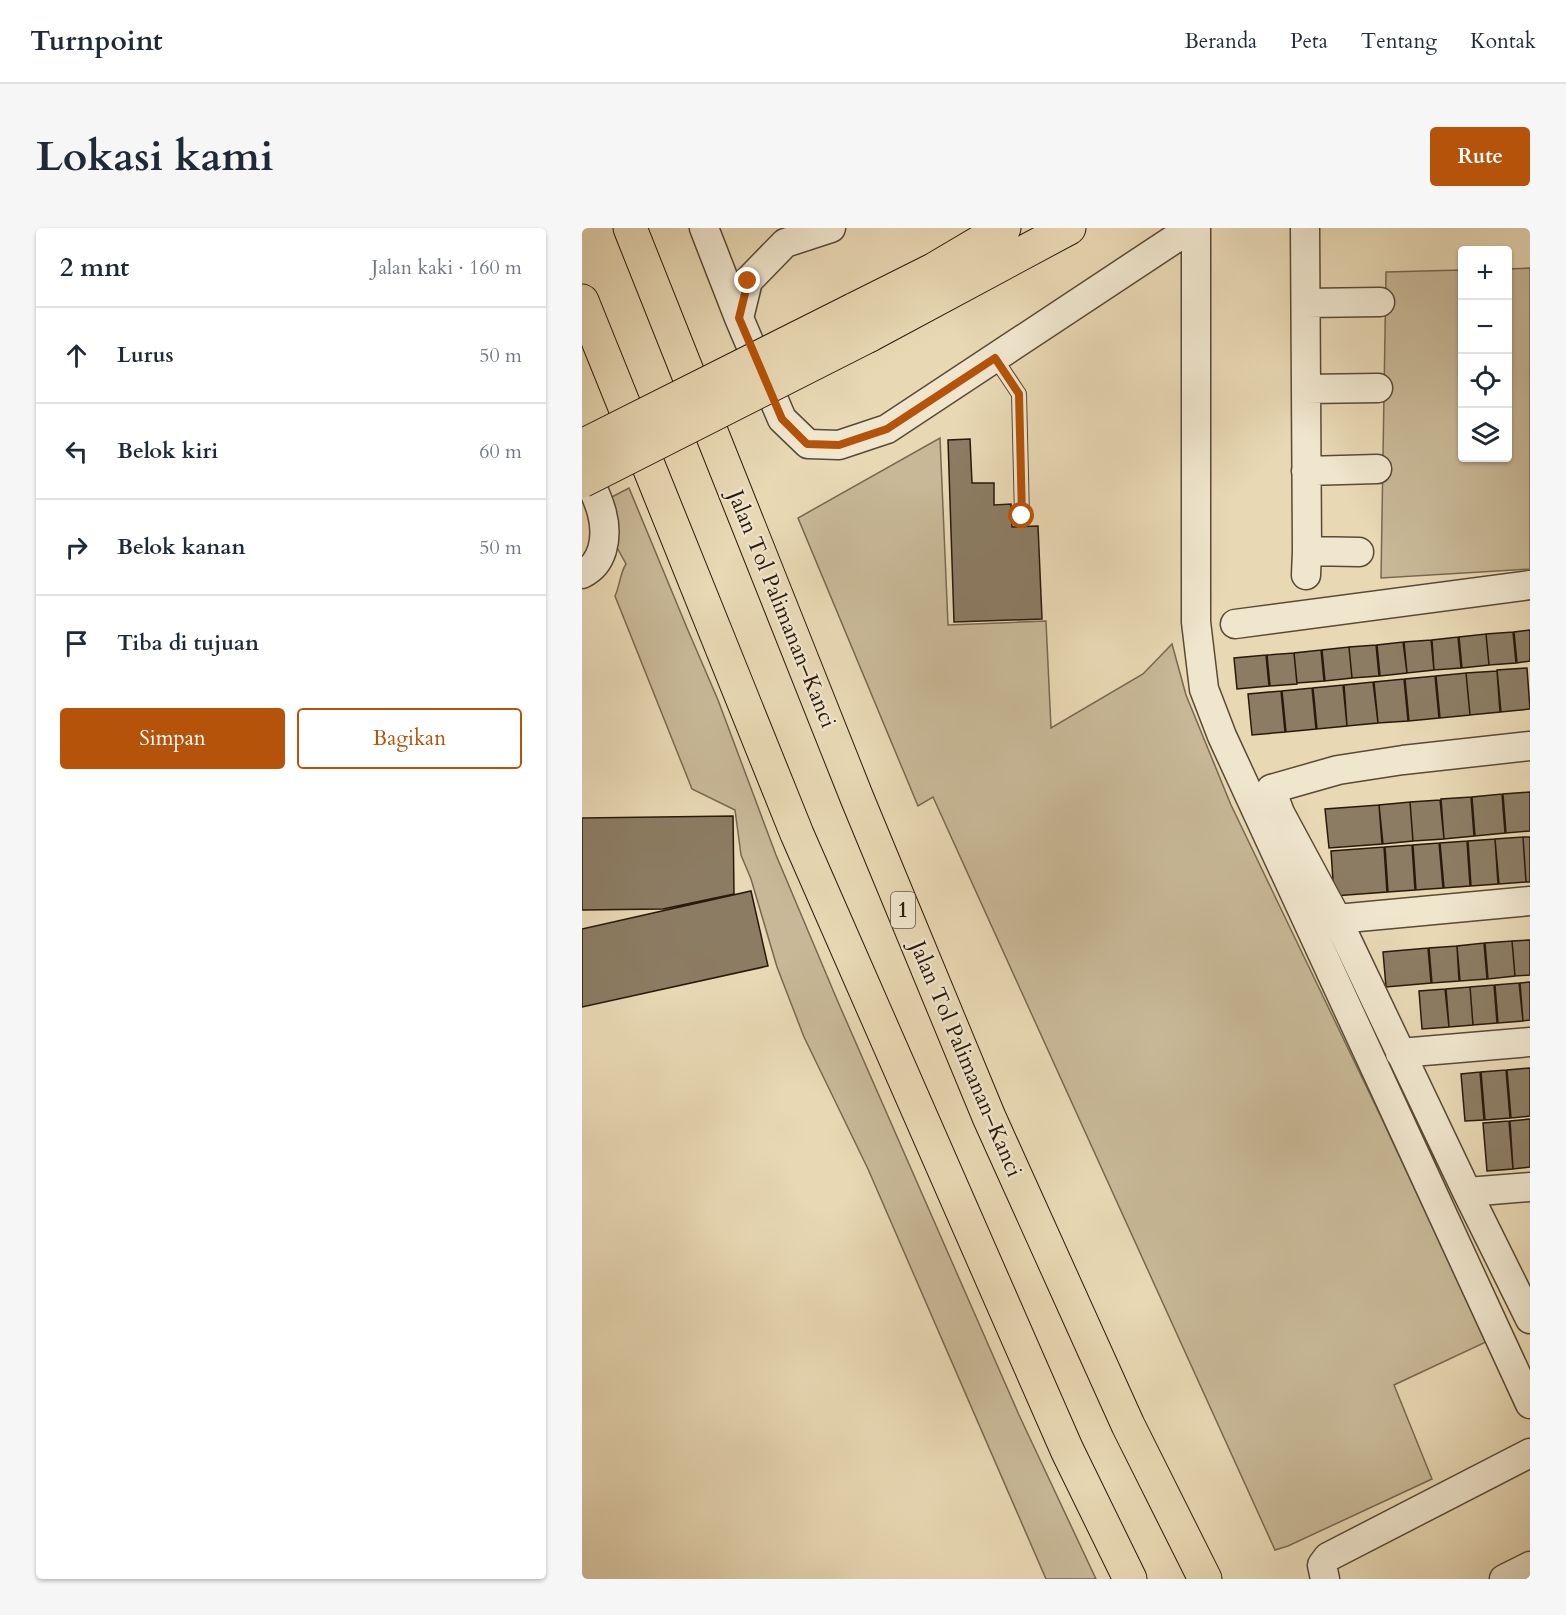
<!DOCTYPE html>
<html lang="id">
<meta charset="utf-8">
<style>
body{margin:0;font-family:Cardo,serif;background:#f6f6f7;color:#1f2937}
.controls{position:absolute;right:18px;top:18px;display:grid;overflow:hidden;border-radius:6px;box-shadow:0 2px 4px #0004}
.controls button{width:54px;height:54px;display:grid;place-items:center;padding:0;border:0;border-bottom:2px solid #e0e1e3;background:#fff;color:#1f2937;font:30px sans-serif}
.stop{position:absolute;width:18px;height:18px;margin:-14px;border:4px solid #b45309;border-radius:50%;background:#fff}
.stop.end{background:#b45309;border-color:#fff;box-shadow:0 2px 6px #0008}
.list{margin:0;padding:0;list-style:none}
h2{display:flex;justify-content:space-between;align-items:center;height:78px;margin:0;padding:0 24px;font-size:26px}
h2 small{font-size:20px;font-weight:400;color:#747a83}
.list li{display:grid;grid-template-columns:39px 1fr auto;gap:18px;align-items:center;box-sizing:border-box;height:96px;padding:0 24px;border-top:2px solid #e0e1e3}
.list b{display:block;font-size:22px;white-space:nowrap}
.list em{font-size:20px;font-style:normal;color:#747a83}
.actions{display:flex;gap:12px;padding:18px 24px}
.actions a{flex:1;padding:14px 0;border:2px solid #b45309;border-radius:6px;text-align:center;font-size:21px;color:#b45309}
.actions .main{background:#b45309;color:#fff}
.icon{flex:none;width:33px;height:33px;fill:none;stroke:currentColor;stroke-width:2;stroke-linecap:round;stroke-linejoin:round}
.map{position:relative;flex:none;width:948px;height:1351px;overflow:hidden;border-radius:6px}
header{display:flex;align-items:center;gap:36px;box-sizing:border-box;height:84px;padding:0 30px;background:#fff;border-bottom:2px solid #e0e1e3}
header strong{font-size:28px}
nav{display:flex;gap:33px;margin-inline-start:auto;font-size:21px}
.intro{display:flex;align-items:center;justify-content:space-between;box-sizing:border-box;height:144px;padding:0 36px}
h1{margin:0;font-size:42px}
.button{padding:15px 27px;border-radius:6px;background:#b45309;color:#fff;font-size:21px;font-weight:700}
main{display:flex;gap:36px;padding:0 36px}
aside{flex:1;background:#fff;border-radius:6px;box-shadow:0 2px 4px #0004}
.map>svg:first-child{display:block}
.green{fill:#c8b897;stroke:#786851;stroke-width:1.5}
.building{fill:#8c7c63;stroke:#29190b;stroke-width:1.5}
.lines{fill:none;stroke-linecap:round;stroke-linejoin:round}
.service-casing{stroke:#594935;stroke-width:16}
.minor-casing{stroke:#594935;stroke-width:31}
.primary-casing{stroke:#29190b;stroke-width:35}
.motorway-casing{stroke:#29190b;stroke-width:35}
.service{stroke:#f0e6ce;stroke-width:14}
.minor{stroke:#f0e6ce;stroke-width:28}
.primary{stroke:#e8d8b4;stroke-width:33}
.motorway{stroke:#e8d8b4;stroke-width:33}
.primary-bridge-casing{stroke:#29190b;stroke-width:35;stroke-linecap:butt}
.primary-bridge{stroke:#e8d8b4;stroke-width:33}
.route{stroke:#b45309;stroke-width:8}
.labels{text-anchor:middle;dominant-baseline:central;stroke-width:4.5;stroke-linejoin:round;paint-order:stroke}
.shield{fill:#f0e6ce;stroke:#655646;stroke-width:1.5}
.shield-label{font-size:21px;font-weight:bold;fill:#29190b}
.street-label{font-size:22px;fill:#29190b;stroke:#f0e6ce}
</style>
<header>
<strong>Turnpoint</strong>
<nav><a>Beranda</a><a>Peta</a><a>Tentang</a><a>Kontak</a></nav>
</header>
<div class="intro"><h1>Lokasi kami</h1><a class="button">Rute</a></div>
<main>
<aside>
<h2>2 mnt<small>Jalan kaki · 160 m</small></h2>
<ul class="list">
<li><svg class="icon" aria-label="ahead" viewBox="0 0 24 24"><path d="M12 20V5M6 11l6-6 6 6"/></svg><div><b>Lurus</b></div><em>50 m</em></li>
<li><svg class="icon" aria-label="left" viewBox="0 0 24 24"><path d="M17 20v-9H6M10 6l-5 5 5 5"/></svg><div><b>Belok kiri</b></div><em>60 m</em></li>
<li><svg class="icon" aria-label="right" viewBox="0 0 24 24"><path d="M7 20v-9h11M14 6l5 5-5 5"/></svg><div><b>Belok kanan</b></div><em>50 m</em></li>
<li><svg class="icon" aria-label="arrive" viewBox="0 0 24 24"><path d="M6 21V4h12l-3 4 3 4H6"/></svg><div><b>Tiba di tujuan</b></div></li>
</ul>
<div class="actions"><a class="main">Simpan</a><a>Bagikan</a></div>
</aside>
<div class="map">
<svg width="948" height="1351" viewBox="0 0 948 1351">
<rect width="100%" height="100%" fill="#e8d8b4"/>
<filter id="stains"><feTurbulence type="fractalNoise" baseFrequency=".00333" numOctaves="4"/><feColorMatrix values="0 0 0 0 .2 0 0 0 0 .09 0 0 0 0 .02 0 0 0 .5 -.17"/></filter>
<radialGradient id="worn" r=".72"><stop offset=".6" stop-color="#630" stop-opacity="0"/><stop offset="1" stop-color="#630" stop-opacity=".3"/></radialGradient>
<path class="green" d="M948,40V341L799,350L804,44L880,42V230H926V41Z
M358,210L366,397L464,393L469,500L561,446L590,416L604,467L649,577L799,889L904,1114L812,1157L850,1251L706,1318L693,1322L351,569L336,578L216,290Z
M47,260L105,400L136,472L194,627L256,774L437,1187L514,1351H464L286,941L222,809L195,739L169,651L159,627L153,582L110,561L33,368C38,357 38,345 44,336L32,314L22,273Z"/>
<path class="building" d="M388,211L390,255H412V277L429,276L430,299L456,298L460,391L372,394L366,212Z
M948,402V433L935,435L932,404Z
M931,404L934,435L907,437L904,406Z
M904,406L907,437L880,440L877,409Z
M876,409L879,440L852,442L850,412Z
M849,412L852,442L825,445L822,414Z
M821,414L825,445L798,448L795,417Z
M794,417L797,448L770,450L767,419Z
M767,419L770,450L743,453L740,422Z
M739,422L742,453L715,455L712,425Z
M712,425L715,456L688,458L685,427Z
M684,427L687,458L655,461L652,430Z
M945,440L948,481L919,484L915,442Z
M915,443L918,484L888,487L884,445Z
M884,445L888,487L858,490L854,448Z
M853,448L857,490L827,493L823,451Z
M822,451L826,493L796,495L792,454Z
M791,454L796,495L765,498L762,457Z
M761,457L765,498L735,501L731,460Z
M730,460L734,501L704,504L700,463Z
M699,463L703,504L670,507L666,466Z
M948,564V603L924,605L921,566Z
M920,566L923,605L893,608L890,569Z
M889,569L892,608L862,611L859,571Z
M858,572L862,611L831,613L828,574Z
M828,574L831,613L801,616L797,577Z
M797,577L800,616L747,620L743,581Z
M151,588L152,666L81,681L0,682V590Z
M941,609H948V654H944Z
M941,609L944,654L917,656L913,611Z
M913,611L916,656L889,658L886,613Z
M885,613L888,658L862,660L858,615Z
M857,615L861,660L834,662L831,617Z
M830,617L833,662L806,664L803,619Z
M802,619L805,664L752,668L749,623Z
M169,663L186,738L0,779V701Z
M948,712V747L933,748L930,713Z
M930,713L933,748L906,751L903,715Z
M902,715L905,751L878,753L875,718Z
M875,718L877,753L850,755L847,720Z
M846,720L849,755L804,759L801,724Z
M948,754V792L941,793L938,755Z
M937,755L941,793L916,795L913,757Z
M912,757L915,795L891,797L888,759Z
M888,759L891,797L867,799L864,761Z
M863,761L867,799L840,801L837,763Z
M948,840V888L929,890L925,842Z
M924,842L928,890L903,892L899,844Z
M898,844L902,892L883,893L879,846Z
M948,891V939L931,941L928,893Z
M927,893L931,941L905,943L901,895Z"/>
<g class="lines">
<defs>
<path id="service" d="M413,130L437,166L440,288"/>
<path id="minor" d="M122,0L157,90
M249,0L203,15L166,53L157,90L200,191L226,216L257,217L305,201L609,0
M614,0V394L622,461L640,508L948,1176
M723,0L725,323L724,347
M724,75L798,74
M724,161L796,160
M0,237C12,264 29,291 20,322C16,334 11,340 0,346
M724,243L795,241
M725,323L777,324
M653,396L948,357
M755,691L948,673
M818,825L948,814
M948,959L885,964L948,1091
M885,964L755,691L698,585L689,561L756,542L821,532L948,518
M743,1351L740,1337L746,1329L948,1225
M922,1351L948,1338"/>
<path id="primary" d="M271,82L351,42L422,0
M286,108L487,0"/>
<path id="motorway" d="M48,0L275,570L407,889L546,1197L623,1351
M0,73L215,606L485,1222L548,1351"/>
</defs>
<use href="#service" class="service-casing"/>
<use href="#minor" class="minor-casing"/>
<use href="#primary" class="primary-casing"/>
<use href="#motorway" class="motorway-casing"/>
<use href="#service" class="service"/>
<use href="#minor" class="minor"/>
<use href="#primary" class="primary"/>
<use href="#motorway" class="motorway"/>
<defs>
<path id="primary-bridge" d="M0,218L271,82
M0,253L286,108"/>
</defs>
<use href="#primary-bridge" class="primary-bridge-casing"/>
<use href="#primary-bridge" class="primary-bridge"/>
</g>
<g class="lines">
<path class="route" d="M166,53L157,90L200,191L225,216L257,217L305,201L413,130L437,166L440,288"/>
</g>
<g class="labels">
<rect class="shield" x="309" y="664" width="24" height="36" rx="4.5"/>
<g class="shield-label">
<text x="321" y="682">1</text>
</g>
<g class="street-label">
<text transform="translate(200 381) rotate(68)">Jalan Tol Palimanan–Kanci</text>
<text transform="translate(384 831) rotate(67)">Jalan Tol Palimanan–Kanci</text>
</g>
</g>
<rect width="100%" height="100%" filter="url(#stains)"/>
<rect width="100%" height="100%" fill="url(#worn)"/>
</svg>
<div class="controls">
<button>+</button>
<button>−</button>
<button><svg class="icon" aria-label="locate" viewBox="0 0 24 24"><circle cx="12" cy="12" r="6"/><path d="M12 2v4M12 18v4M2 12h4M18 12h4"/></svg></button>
<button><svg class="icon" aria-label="layers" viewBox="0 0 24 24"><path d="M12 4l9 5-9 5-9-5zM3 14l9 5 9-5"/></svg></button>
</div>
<div class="stop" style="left:440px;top:288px"></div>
<div class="stop end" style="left:166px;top:53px"></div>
</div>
</main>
